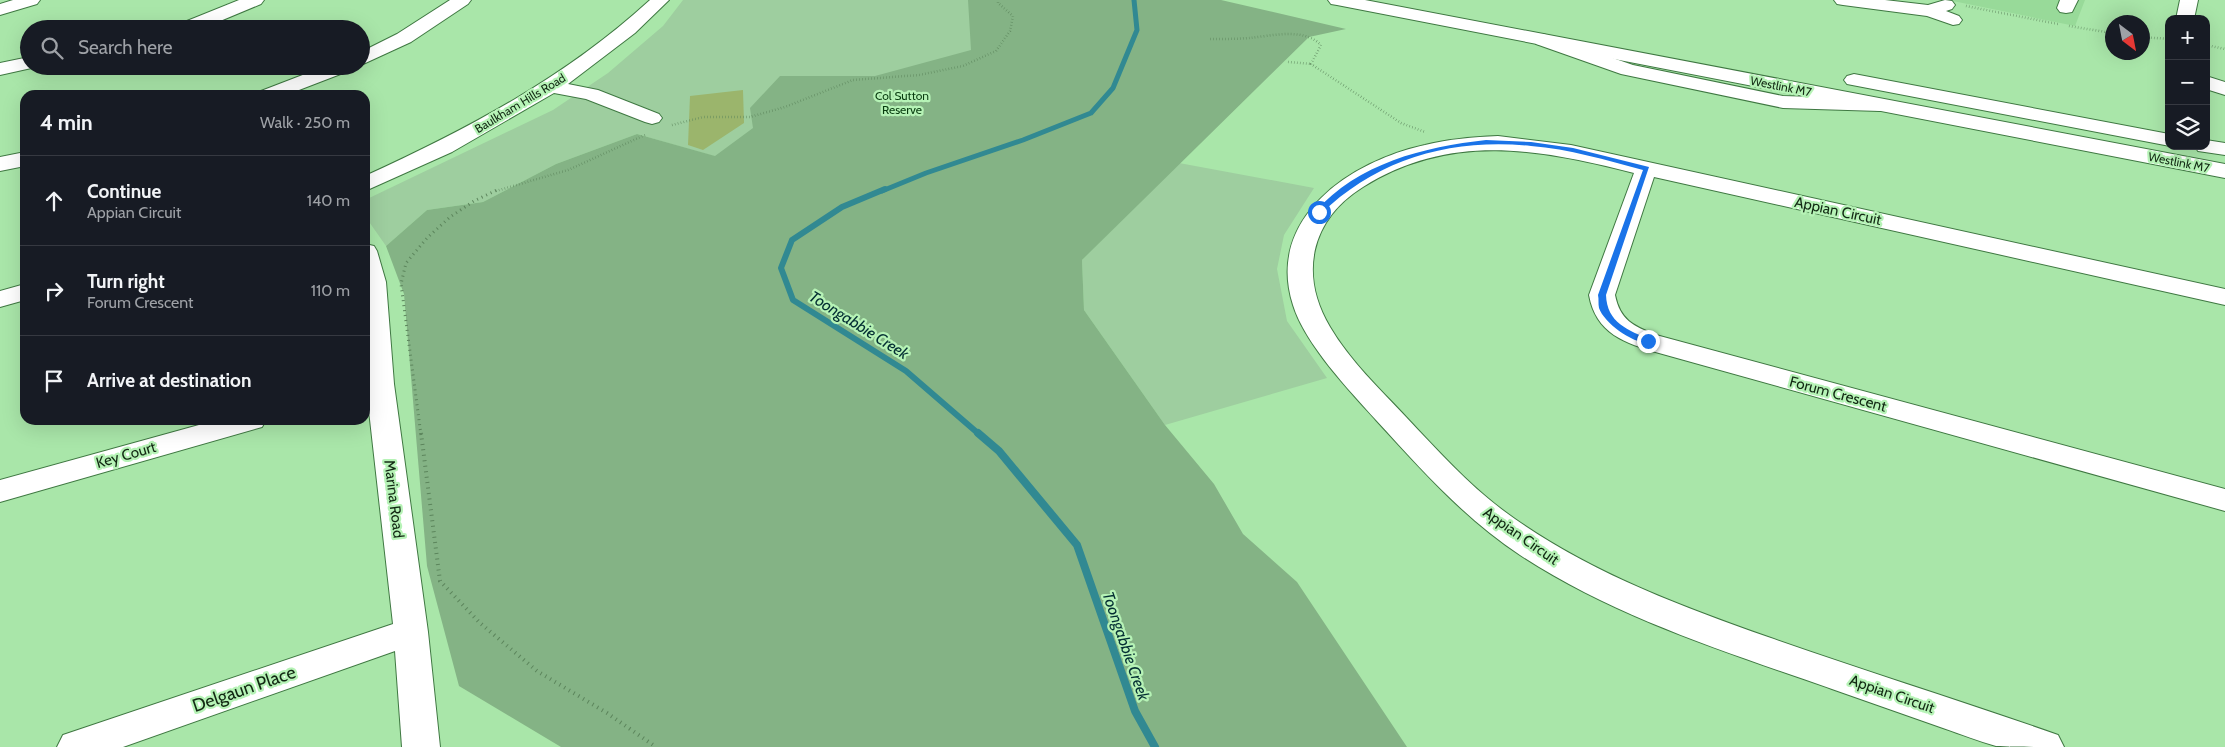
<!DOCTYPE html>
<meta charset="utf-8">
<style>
body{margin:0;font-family:Cabin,sans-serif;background:#20242c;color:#f1f3f6}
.controls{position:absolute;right:15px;top:15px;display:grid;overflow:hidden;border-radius:10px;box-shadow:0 5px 20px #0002}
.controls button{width:45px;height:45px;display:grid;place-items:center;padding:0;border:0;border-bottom:1px solid #363941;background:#171b24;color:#f1f3f6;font:25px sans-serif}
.compass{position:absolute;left:2105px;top:15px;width:45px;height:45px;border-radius:50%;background:#171b24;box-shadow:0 5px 20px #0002;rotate:148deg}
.stop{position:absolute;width:15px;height:15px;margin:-11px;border:4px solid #1a73e8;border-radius:50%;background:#fff}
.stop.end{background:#1a73e8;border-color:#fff;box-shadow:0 1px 5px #0008}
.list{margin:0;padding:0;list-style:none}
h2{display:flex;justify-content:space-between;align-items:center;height:65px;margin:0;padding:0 20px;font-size:21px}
h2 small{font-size:16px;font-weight:400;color:#9ea1a6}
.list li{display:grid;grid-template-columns:32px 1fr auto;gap:15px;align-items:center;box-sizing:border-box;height:90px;padding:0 20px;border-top:1px solid #363941}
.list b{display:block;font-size:19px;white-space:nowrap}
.list p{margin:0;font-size:16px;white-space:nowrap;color:#9ea1a6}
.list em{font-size:16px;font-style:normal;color:#9ea1a6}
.icon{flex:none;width:28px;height:28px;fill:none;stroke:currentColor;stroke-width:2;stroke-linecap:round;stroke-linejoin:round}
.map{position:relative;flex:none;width:2225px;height:747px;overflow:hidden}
.search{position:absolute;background:#171b24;box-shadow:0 5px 20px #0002;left:20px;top:20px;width:350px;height:55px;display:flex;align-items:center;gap:12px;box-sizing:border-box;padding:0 18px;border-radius:28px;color:#9ea1a6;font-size:19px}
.panel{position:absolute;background:#171b24;box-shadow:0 5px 20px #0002;left:20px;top:90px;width:350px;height:335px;border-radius:15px}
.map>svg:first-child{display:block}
.built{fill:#98da99}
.green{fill:#9ece9f}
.forest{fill:#84b385}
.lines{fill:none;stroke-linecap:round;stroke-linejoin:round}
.stream-far2{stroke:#318992;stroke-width:5}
.stream-far1{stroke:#318992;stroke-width:6}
.stream{stroke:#318992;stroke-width:8}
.building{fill:#9bb56c}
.minor-casing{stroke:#3f7842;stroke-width:2}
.highway-casing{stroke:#3f7842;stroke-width:2}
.path-far2{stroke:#5c855c;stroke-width:2.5;stroke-dasharray:0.5 2.5;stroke-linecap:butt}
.path-far1{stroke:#5c855c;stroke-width:3;stroke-dasharray:1 4;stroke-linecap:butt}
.path{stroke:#5c855c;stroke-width:4;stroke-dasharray:1 4.5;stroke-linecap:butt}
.minor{fill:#fff;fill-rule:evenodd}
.highway{fill:#fff;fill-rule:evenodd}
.route{fill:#1a73e8}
.labels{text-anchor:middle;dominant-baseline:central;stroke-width:4.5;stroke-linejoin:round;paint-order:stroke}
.far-street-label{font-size:12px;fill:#122913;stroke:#b6f3b6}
.far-park-label{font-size:12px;fill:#083c0f;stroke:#b6f3b6}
.street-label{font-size:15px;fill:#122913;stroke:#b6f3b6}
.water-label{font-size:16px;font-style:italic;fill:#042f33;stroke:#b6f3b6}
.near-street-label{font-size:18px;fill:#122913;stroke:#b6f3b6}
</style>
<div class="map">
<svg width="2225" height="747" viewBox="0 0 2225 747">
<rect width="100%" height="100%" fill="#a9e6a9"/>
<path class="built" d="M1948,0H2085L2075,26Z"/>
<path class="green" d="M683,0H1135L905,211L637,134L556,164L483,202L427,210L386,246L365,216V200L553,110L608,73L663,26Z
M1179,163L1314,188L1284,235L1277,269L1287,321L1327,378L1165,425L1084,310L1082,260Z"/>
<path class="forest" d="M968,0H1221L1346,29L1309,37L1082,260L1084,310L1165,425L1214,484L1243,534L1297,582L1407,747H561L459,686L427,566L404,294L386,246L427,210L483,202L556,164L637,134L715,156L753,128L750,108L780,76H875L971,50Z"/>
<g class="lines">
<path class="stream-far2" d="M882,191L926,173L1023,140L1091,113L1113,88L1137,30L1134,0"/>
<path class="stream-far1" d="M885,189L842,207L792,240L781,268L793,300L906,371L980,435"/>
<path class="stream" d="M978,433L999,451L1077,545L1135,711L1155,747"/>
</g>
<path class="building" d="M743,90L744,123L703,150L688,145L690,96Z"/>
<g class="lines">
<defs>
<path id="minor" d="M13,0H40L37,4L0,15V4Z
M239,0H264L261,4L201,29H175L177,25Z
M450,0H471L468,4L411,42L361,65V52L397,34Z
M650,0H669L635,33L568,84L598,90L659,114L662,118L659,122L652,124L645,122L586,99L554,93L452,152L365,191V176C468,129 566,77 650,0Z
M1834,0H1885L1928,5L1945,0L1952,1L1955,5L1952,9L1946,11L1959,16L1962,20L1959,24L1953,25L1927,16L1843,5L1837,4Z
M2060,0H2078L2072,12L2066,13L2060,12L2057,8Z
M2180,0H2198L2194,19H2176Z
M1543,34L1633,65L1783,96L1880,99L1887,101L1890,105L1887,109L1880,111L1783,108L1621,74L1536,44L1534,40L1536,36Z
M29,57V66L36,67L0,75V63Z
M326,66H354L351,70L286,95H258L261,91Z
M2206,76L2225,82V95L2206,89Z
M1498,136L1571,145L2225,289V305L1654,177L1615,295C1620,320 1633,326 1656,335L2225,489V511L1659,353C1625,343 1596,334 1589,295L1634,173C1539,149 1451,132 1363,187C1310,220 1299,275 1330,327C1350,361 1379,388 1406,417C1440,453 1474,491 1515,519C1592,573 1680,606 1768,637C1864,671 1962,701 2058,735L2064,747C2044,747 2014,747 1996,746C1978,741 1961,734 1943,728C1906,715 1869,702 1832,689C1726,652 1614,617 1520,555C1464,518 1421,469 1376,420C1349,390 1305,344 1293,305C1265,218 1351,161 1425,145C1449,139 1473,137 1498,136Z
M25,152V166L0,171V157Z
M365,244L374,246L377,251L386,282L394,384L428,632L440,747H402L395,651L123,747H57L63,735L393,624L366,384Z
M25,284V300L0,307V291Z
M217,420H266L262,427L0,502V480Z"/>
<path id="highway" d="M1328,0H1365L2225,164V178L1337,5L1331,4Z
M1854,74L2169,134L2170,146L1847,84L1844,80L1847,76Z
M2206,140L2225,143V155L2198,151L2195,146H2206Z"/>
</defs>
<use href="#minor" class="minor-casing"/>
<use href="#highway" class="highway-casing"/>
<path class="path-far2" d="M1966,6L2058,24
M2069,26L2112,33
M2142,37L2169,39
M1210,39C1223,39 1236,39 1249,38C1272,36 1303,27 1321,45L1311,64L1401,123L1425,132
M2206,45L2225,49
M1288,62L1311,64
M672,125L703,117H750L785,107L853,80L919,75L963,66L996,51L1010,31L1013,16L998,3V0
M496,191L568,170L645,135"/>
<path class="path-far1" d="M421,435L401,284L406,263L427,238L450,217L474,201L499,189"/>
<path class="path" d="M421,433L440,581L480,623L537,671L607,713L656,747"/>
<use href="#minor" class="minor"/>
<use href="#highway" class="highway"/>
</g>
<path class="route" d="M1486,140L1531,142L1573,148L1649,167L1606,295C1607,323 1628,330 1651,340V343C1634,345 1604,323 1599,308C1598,304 1599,299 1598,295L1643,170C1606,160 1569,149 1531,146C1453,138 1378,158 1321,214L1315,212C1358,163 1424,147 1486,140Z"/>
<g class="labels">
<g class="far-street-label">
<text transform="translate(1781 86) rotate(11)">Westlink M7</text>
<text transform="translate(520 103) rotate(-31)">Baulkham Hills Road</text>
<text transform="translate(2179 162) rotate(11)">Westlink M7</text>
</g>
<g class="far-park-label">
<text x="902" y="95">Col Sutton<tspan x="902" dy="14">Reserve</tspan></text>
</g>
<g class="street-label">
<text transform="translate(1838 211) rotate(12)">Appian Circuit</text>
<text transform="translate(1838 394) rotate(15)">Forum Crescent</text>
<text transform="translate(126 455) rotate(-16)">Key Court</text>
<text transform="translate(394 499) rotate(83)">Marina Road</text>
<text transform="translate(1521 536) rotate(35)">Appian Circuit</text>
<text transform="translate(1892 694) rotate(19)">Appian Circuit</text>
</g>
<g class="water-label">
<text transform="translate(859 325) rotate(32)">Toongabbie Creek</text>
<text transform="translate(1126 646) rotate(71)">Toongabbie Creek</text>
</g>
<g class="near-street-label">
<text transform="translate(244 689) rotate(-19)">Delgaun Place</text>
</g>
</g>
</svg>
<div class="controls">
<button>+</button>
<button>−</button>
<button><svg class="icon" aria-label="layers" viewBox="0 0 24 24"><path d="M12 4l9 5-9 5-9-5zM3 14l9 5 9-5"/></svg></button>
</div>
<svg class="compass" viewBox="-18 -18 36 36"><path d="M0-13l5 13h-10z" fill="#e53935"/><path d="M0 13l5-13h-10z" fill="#9ea1a6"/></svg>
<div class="stop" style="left:1319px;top:212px"></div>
<div class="stop end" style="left:1648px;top:341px"></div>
<div class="search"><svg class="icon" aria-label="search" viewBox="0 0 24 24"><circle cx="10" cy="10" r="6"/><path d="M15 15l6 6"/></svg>Search here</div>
<section class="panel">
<h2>4 min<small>Walk · 250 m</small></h2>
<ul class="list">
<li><svg class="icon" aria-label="ahead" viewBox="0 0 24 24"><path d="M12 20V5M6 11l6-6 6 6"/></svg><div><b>Continue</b><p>Appian Circuit</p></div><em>140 m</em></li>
<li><svg class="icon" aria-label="right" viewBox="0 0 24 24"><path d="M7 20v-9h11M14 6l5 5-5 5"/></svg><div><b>Turn right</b><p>Forum Crescent</p></div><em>110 m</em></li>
<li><svg class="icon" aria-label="arrive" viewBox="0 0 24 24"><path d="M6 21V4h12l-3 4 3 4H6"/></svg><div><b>Arrive at destination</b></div></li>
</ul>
</section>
</div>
